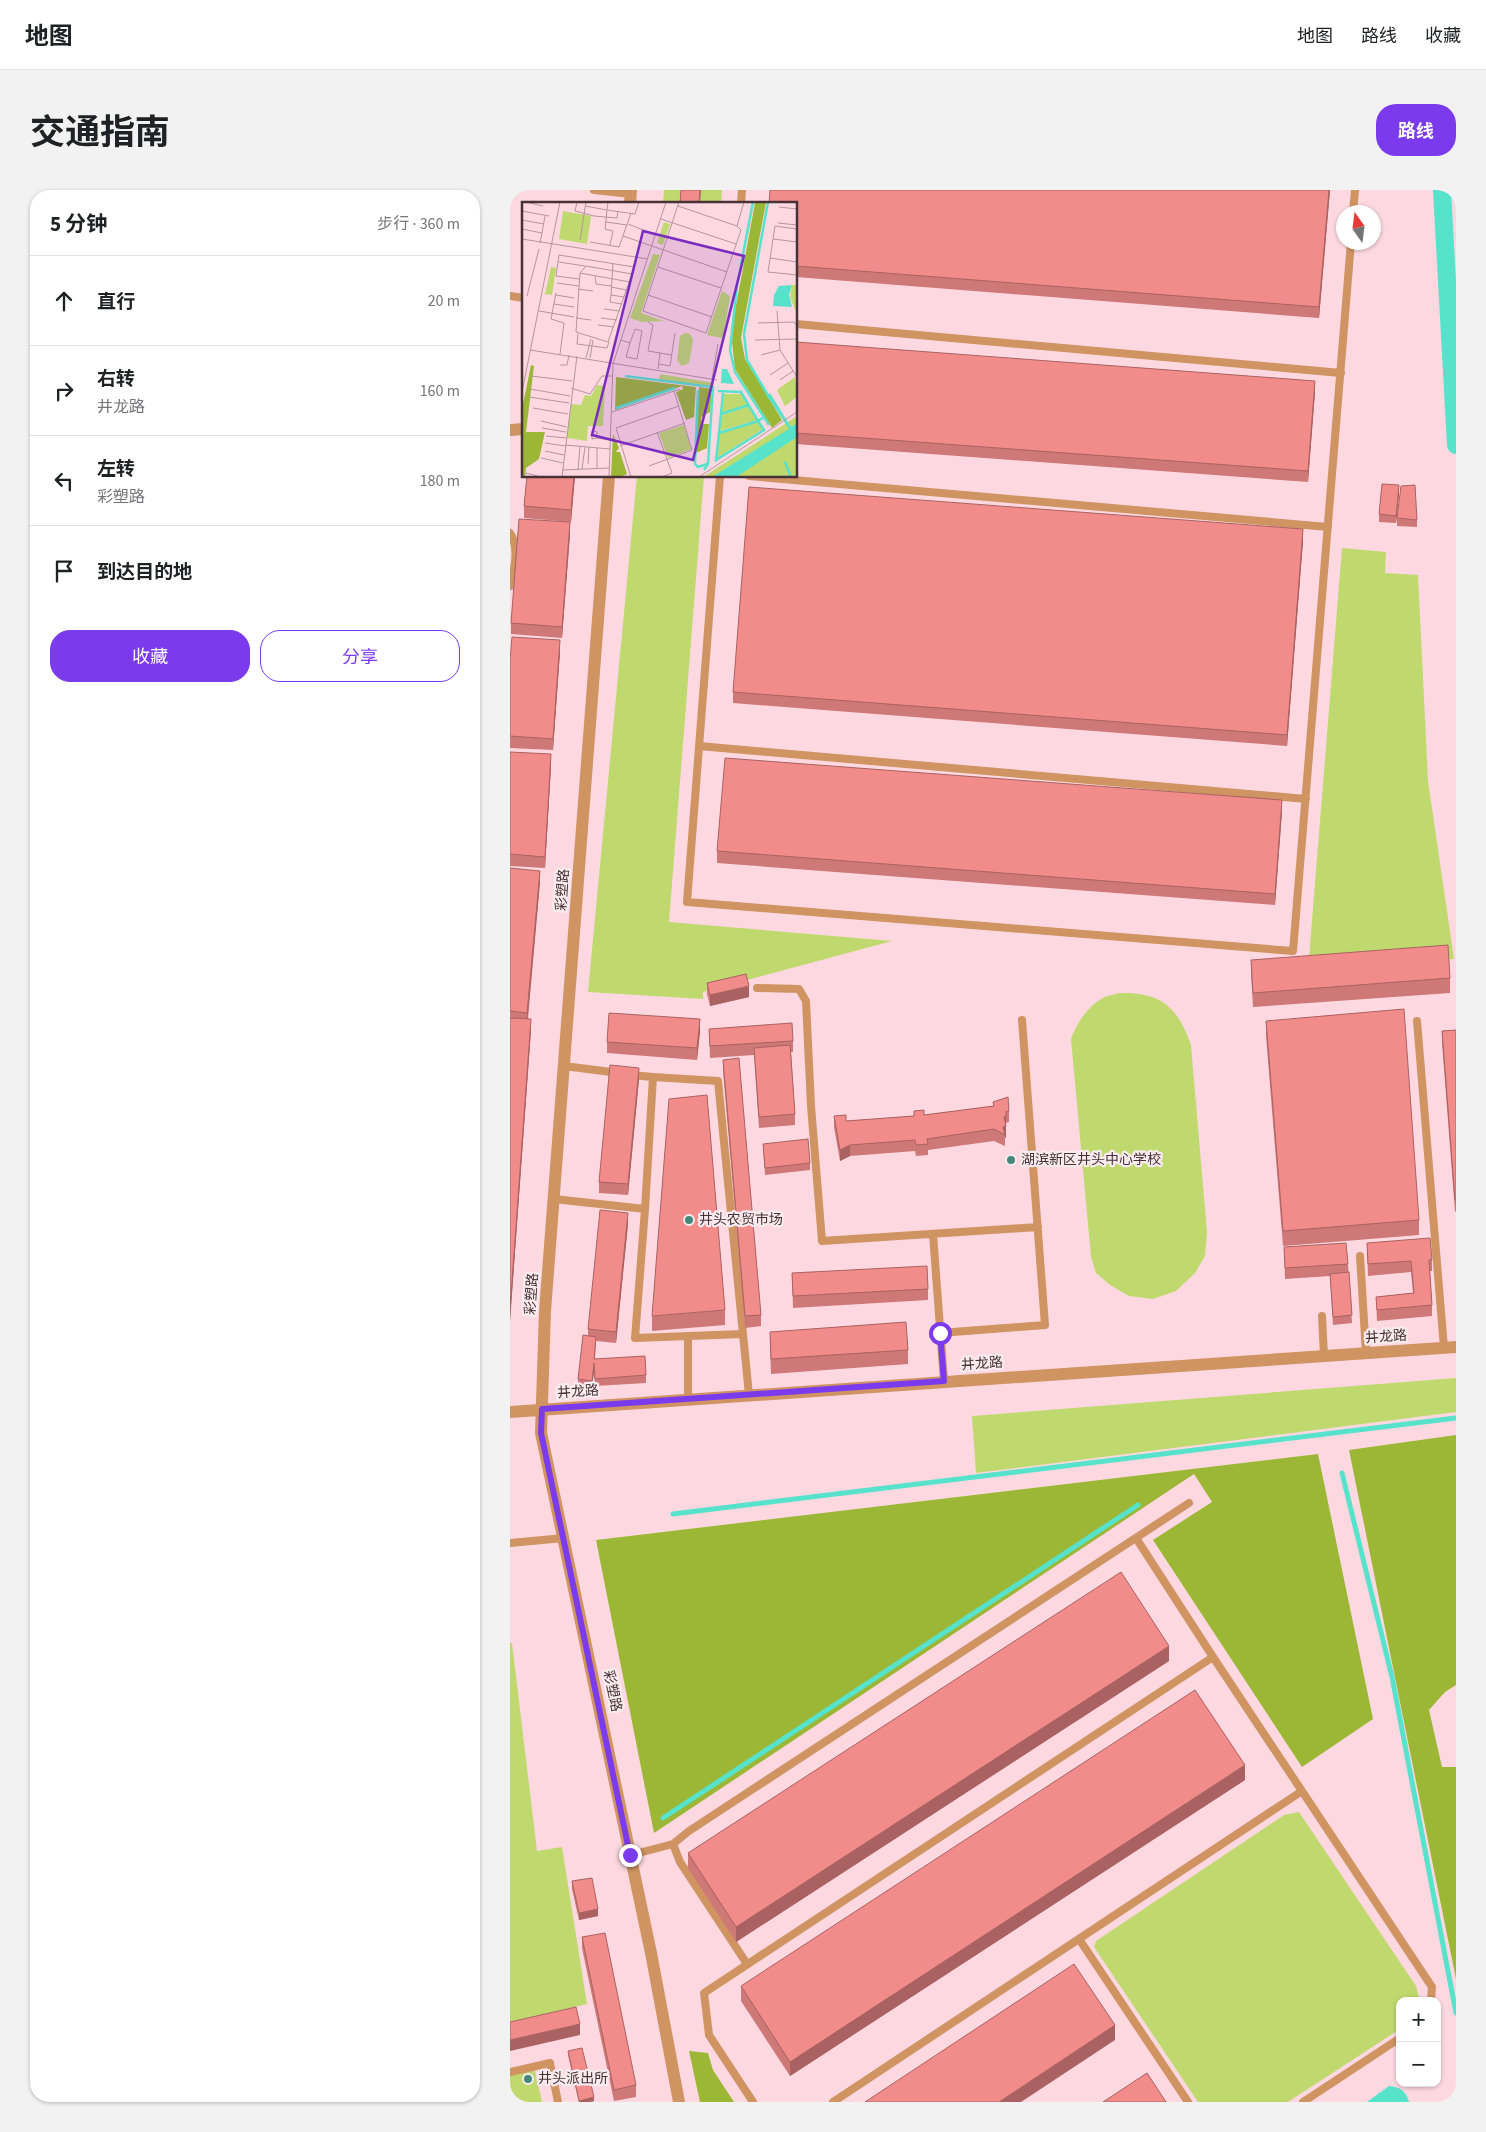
<!DOCTYPE html>
<html lang="zh">
<meta charset="utf-8">
<style>
body{margin:0;font-family:"Source Sans 3","Noto Sans SC",sans-serif;background:#f2f2f2;color:#202124}
.controls{position:absolute;right:15px;bottom:15px;display:grid;overflow:hidden;border-radius:10px;box-shadow:0 1px 4px #0004}
.controls button{width:45px;height:45px;display:grid;place-items:center;padding:0;border:0;border-bottom:1px solid #e0e0e0;background:#fff;color:#202124;font:25px sans-serif}
.compass{position:absolute;left:826px;top:15px;width:45px;height:45px;border-radius:50%;background:#fff;box-shadow:0 1px 4px #0004;rotate:346deg}
.stop{position:absolute;width:15px;height:15px;margin:-11px;border:4px solid #7c3aed;border-radius:50%;background:#fff}
.stop.end{background:#7c3aed;border-color:#fff;box-shadow:0 1px 5px #0008}
.list{margin:0;padding:0;list-style:none}
h2{display:flex;justify-content:space-between;align-items:center;height:65px;margin:0;padding:0 20px;font-size:21px}
h2 small{font-size:16px;font-weight:400;color:#757577}
.list li{display:grid;grid-template-columns:32px 1fr auto;gap:15px;align-items:center;box-sizing:border-box;height:90px;padding:0 20px;border-top:1px solid #e0e0e0}
.list b{display:block;font-size:19px;white-space:nowrap}
.list p{margin:0;font-size:16px;white-space:nowrap;color:#757577}
.list em{font-size:16px;font-style:normal;color:#757577}
.actions{display:flex;gap:10px;padding:15px 20px}
.actions a{flex:1;padding:11px 0;border:1px solid #7c3aed;border-radius:20px;text-align:center;font-size:18px;color:#7c3aed}
.actions .main{background:#7c3aed;color:#fff}
.icon{flex:none;width:28px;height:28px;fill:none;stroke:currentColor;stroke-width:2;stroke-linecap:round;stroke-linejoin:round}
.map{position:relative;flex:none;width:946px;height:1912px;overflow:hidden;border-radius:20px}
header{display:flex;align-items:center;gap:30px;box-sizing:border-box;height:70px;padding:0 25px;background:#fff;border-bottom:1px solid #e0e0e0}
header strong{font-size:24px}
nav{display:flex;gap:28px;margin-inline-start:auto;font-size:18px}
.intro{display:flex;align-items:center;justify-content:space-between;box-sizing:border-box;height:120px;padding:0 30px}
h1{margin:0;font-size:35px}
.button{padding:12px 22px;border-radius:20px;background:#7c3aed;color:#fff;font-size:18px;font-weight:700}
main{display:flex;gap:30px;padding:0 30px}
aside{flex:1;background:#fff;border-radius:20px;box-shadow:0 1px 4px #0004}
.map>svg:first-child{display:block}
.green{fill:#bfd96e}
.forest{fill:#9cb735}
.water{fill:#57e2cb}
.lines{fill:none;stroke-linecap:round;stroke-linejoin:round}
.stream{stroke:#57e2cb;stroke-width:5}
.canal{stroke:#57e2cb;stroke-width:18}
.service{stroke:#cf9462;stroke-width:8}
.minor{stroke:#cf9462;stroke-width:12}
.tertiary{stroke:#cf9462;stroke-width:12}
.wall{fill:#cf7878}
.shaded-wall{fill:#a96261}
.building{fill:#f18c8b;stroke:#a96261}
.route{stroke:#7c3aed;stroke-width:6}
.poi-dot{fill:#44887c;stroke:#f9ecf0;stroke-width:2}
.labels{text-anchor:middle;dominant-baseline:central;stroke-width:4.5;stroke-linejoin:round;paint-order:stroke}
.street-label{font-size:14px;fill:#483137;stroke:#f9ecf0}
.poi-label{font-size:14px;fill:#483137;stroke:#f9ecf0;text-anchor:start}
.inset-river{fill:none;stroke:#57e2cb;stroke-width:2.5}
.inset-road{fill:none;stroke:#b5959d;stroke-width:1}
.view{fill:#7b2cbf;fill-opacity:0.15;stroke:#7b2cbf;stroke-width:2.5}
.inset-edge{fill:none;stroke:#483137;stroke-width:2.5}
</style>
<header>
<strong>地图</strong>
<nav><a>地图</a><a>路线</a><a>收藏</a></nav>
</header>
<div class="intro"><h1>交通指南</h1><a class="button">路线</a></div>
<main>
<aside>
<h2>5 分钟<small>步行 · 360 m</small></h2>
<ul class="list">
<li><svg class="icon" aria-label="ahead" viewBox="0 0 24 24"><path d="M12 20V5M6 11l6-6 6 6"/></svg><div><b>直行</b></div><em>20 m</em></li>
<li><svg class="icon" aria-label="right" viewBox="0 0 24 24"><path d="M7 20v-9h11M14 6l5 5-5 5"/></svg><div><b>右转</b><p>井龙路</p></div><em>160 m</em></li>
<li><svg class="icon" aria-label="left" viewBox="0 0 24 24"><path d="M17 20v-9H6M10 6l-5 5 5 5"/></svg><div><b>左转</b><p>彩塑路</p></div><em>180 m</em></li>
<li><svg class="icon" aria-label="arrive" viewBox="0 0 24 24"><path d="M6 21V4h12l-3 4 3 4H6"/></svg><div><b>到达目的地</b></div></li>
</ul>
<div class="actions"><a class="main">收藏</a><a>分享</a></div>
</aside>
<div class="map">
<svg width="946" height="1912" viewBox="0 0 946 1912">
<rect width="100%" height="100%" fill="#fdd8e1"/>
<path class="green" d="M154,0H212L211,14H153Z
M127,286H194L159,732L382,751L193,802V809L78,802Z
M832,358L876,362L875,383L908,385L918,591L944,769L798,780Z
M609,803C651,802 667,816 681,855L697,1043L695,1066L685,1083L666,1101L643,1109L619,1106L600,1095L586,1083L581,1067L561,849C566,834 578,816 593,808C598,805 604,805 609,803Z
M946,1188V1222L466,1283L462,1226Z
M0,1453H2L27,1661L52,1657L77,1814L0,1832Z
M789,1622L906,1796L910,1811H890V1839L778,1912H688L584,1757L586,1751L774,1625Z
M25,1880L32,1912H0V1886Z"/>
<path class="forest" d="M946,1245V1495L935,1502L919,1520L932,1577H946V1789L839,1260Z
M808,1264L863,1529L792,1577L643,1350L702,1312L684,1284L144,1643L86,1350Z
M179,1861L198,1863L203,1880L224,1912H190Z"/>
<path class="water" d="M879,1896C890,1897 896,1901 899,1912H857Z"/>
<g class="lines">
<path class="stream" d="M832,1283L882,1487L946,1823
M163,1324L946,1228
M153,1628L628,1315"/>
<path class="canal" d="M932,0L946,255"/>
<path class="service" d="M84,0L121,4
M231,14L232,0
M843,22L845,0
M0,106L14,108
M286,134L831,183
M210,286L177,712L783,761L841,52
M239,286L818,337
M0,343C10,357 4,381 0,396
M189,556L796,609
M247,798L289,799L296,811L301,916L312,1051L528,1037
M907,831L934,1158
M54,876L109,883
M121,885L143,887
M44,1009L135,1019L125,1148L233,1144L208,891L143,887L135,1019
M423,1044L434,1191
M850,1066L856,1163
M812,1126L814,1166
M430,1143L535,1135L512,830
M233,1144L239,1205
M178,1146V1209
M626,1348L703,1467L922,1797L921,1811
M0,1353L54,1348
M163,1654L170,1672L237,1774
M121,1665L163,1654L179,1641L679,1313
M569,1749L678,1912
M0,1882L40,1873L48,1912
M243,1912L199,1845L194,1803L703,1467
M323,1912L792,1601
M793,1912L890,1848"/>
<path class="minor" d="M0,240L14,239"/>
<path class="tertiary" d="M120,14L121,0
M99,286L35,1121L31,1243L141,1763L169,1912
M0,1222L946,1157"/>
</g>
<path class="wall" d="M820,0L809,128L286,87V14Z
M286,152L805,202L798,292L286,254Z
M65,286L61,332L14,328V316Z
M889,303L886,333L869,332V324Z
M887,328L907,330V337L887,336Z
M60,344L52,448L1,444V433Z
M793,351L777,556L223,513V502Z
M50,462L43,560L0,558V470Z
M0,562L41,576L35,678L0,676Z
M772,621L765,715L207,673V661Z
M0,678L30,692L18,829L21,840L0,1131Z
M741,770L940,788V803L743,817L741,784Z
M197,793L239,807L200,816L197,804Z
M756,831L909,1030V1045L773,1056L756,846Z
M199,839L283,851V862H281L285,924V935L249,938L244,865L200,868Z
M946,840V1021L945,1022L932,853V841Z
M190,841L187,870L97,863V852Z
M213,870L251,1125V1136L235,1138L213,881Z
M129,889L118,1005L89,1003V992Z
M483,912L499,921V932L496,933V947L495,948V956L484,951L418,960V965L406,966L405,961L340,966L330,971L324,937V926L336,931L404,926V921L414,925L483,916Z
M253,954L300,973V980L255,985Z
M118,1034L106,1153L86,1151L85,1169L136,1185V1193L85,1196L84,1181L82,1198L68,1197V1189L78,1146V1139Z
M857,1053L922,1069V1081H920L922,1115V1126L867,1131L866,1107L903,1103L901,1082L858,1086Z
M774,1057L838,1074L842,1133L823,1135L820,1086L775,1089Z
M282,1083L418,1099V1110L283,1118Z
M215,1120V1135L142,1141V1126Z
M260,1142L398,1160V1174L261,1184L260,1156Z
M659,1471L226,1752L178,1678V1663Z
M735,1590L280,1886L231,1811V1796Z
M62,1691L88,1726L69,1730L62,1699Z
M72,1747L126,1895V1907L104,1911L72,1758Z
M58,1861L84,1911L80,1912H69L58,1865Z"/>
<path class="shaded-wall" d="M190,0H191L190,14H189Z
M819,0H820L809,128V117Z
M805,191V202L798,292V281Z
M64,286H65L61,332V320Z
M889,295V303L886,333V326Z
M60,332V344L52,448V437Z
M793,339V351L777,556V545Z
M50,450V462L43,560V549Z
M41,564V576L35,678V667Z
M772,610V621L765,715V704Z
M30,681V692L17,834V823Z
M239,796V807L200,816V805Z
M21,829V840L0,1131V1119Z
M190,829V841L187,870V858Z
M129,878V889L118,1005V994Z
M496,926V947L495,948V945L493,944L494,927Z
M340,955V966L330,971V960Z
M118,1023V1034L106,1153V1142Z
M84,1173V1181L82,1198V1191Z
M659,1456V1471L226,1752V1737Z
M735,1575V1590L280,1886V1872Z
M88,1719V1726L69,1730V1723Z
M70,1834V1845L0,1861V1850Z
M605,1835V1850L511,1912H489Z
M84,1907V1911L80,1912H69V1911Z"/>
<path class="building" d="M171,0H190L189,14H170Z
M260,0H819L809,117L286,76V14H259Z
M286,152L805,191L798,281L286,243Z
M17,286H64L61,320L14,316Z
M872,294L889,295L886,326L869,324Z
M905,295L907,330L887,328L891,296Z
M239,297L793,339L777,545L223,502Z
M9,329L60,332L52,437L1,433Z
M2,447L50,450L43,549L0,546V470Z
M0,562L41,564L35,667L0,664Z
M215,568L772,610L765,704L207,661Z
M0,678L30,681L17,823L0,821Z
M938,755L940,788L743,803L741,770Z
M236,784L239,796L200,805L197,793Z
M894,819L909,1030L773,1041L756,831Z
M99,823L190,829L187,858L97,852Z
M0,828L21,829L0,1119Z
M282,833L283,851L200,856L199,839Z
M946,840V1010H945L932,841Z
M280,855L285,924L249,927L244,858Z
M229,868L251,1125L235,1126L213,870Z
M100,875L129,878L118,994L89,992Z
M197,905L215,1120L142,1126L159,909Z
M498,907L499,921L496,922V926L494,927L496,936L493,937L495,945L484,939L417,949L418,954L406,955L405,950L340,955L330,960L324,926L336,925V931L404,926V921L414,920V925L484,916L483,912Z
M298,949L300,973L255,978L253,954Z
M90,1020L118,1023L106,1142L78,1139Z
M920,1048L922,1069L919,1070L922,1115L867,1120L866,1107L904,1103L901,1071L858,1074L857,1053Z
M836,1053L838,1074L775,1078L774,1057Z
M417,1076L418,1099L283,1106L282,1083Z
M839,1082L842,1125L823,1127L820,1084Z
M396,1132L398,1160L261,1169L260,1142Z
M73,1145L86,1147L84,1169L135,1166L136,1185L85,1189L84,1173L82,1191L68,1189Z
M611,1382L659,1456L226,1737L178,1663Z
M685,1500L735,1575L280,1872L231,1796Z
M82,1688L88,1719L69,1723L62,1691Z
M95,1743L126,1895L104,1900L72,1747Z
M564,1774L605,1835L489,1912H355Z
M66,1817L70,1834L0,1850V1832Z
M72,1858L84,1907L69,1911L58,1861Z
M637,1883L656,1912H593Z"/>
<g class="lines">
<path class="route" d="M120,1665L31,1243L32,1219L434,1191L430,1143"/>
</g>
<g class="poi-dot">
<circle cx="501" cy="970" r="5"/>
<circle cx="179" cy="1030" r="5"/>
<circle cx="18" cy="1889" r="5"/>
</g>
<g class="labels">
<g class="street-label">
<text transform="translate(53 700) rotate(-86)">彩塑路</text>
<text transform="translate(22 1104) rotate(-86)">彩塑路</text>
<text transform="translate(876 1147) rotate(-4)">井龙路</text>
<text transform="translate(472 1174) rotate(-4)">井龙路</text>
<text transform="translate(68 1202) rotate(-4)">井龙路</text>
<text transform="translate(102 1501) rotate(78)">彩塑路</text>
</g>
<g class="poi-label">
<text x="511" y="970">湖滨新区井头中心学校</text>
<text x="189" y="1030">井头农贸市场</text>
<text x="28" y="1889">井头派出所</text>
</g>
</g>
<g transform="translate(12 12)">
<rect width="275" height="275" fill="#fdd8e1"/>
<path d="M41,9L69,14L65,42L37,37ZM142,20L148,22L141,43L135,41ZM131,52L138,53L119,111L142,119L120,120L108,116ZM29,65L34,66L30,93L23,92ZM270,83H275V112L268,95ZM200,89L208,94L201,136L185,133ZM163,131L168,132L171,138L167,161L160,164L155,158L158,134ZM138,172L192,181L191,184L137,178ZM273,175L275,195L263,204L255,188ZM75,183L83,184L81,224H66L65,239L45,236L49,202L59,203L63,193L69,194ZM202,192H220L226,203L200,211ZM227,204L235,218L198,229L200,213ZM275,214V275H181L240,237ZM236,219L241,227L195,256L198,232ZM162,223L169,247L146,256L137,231Z" fill="#bfd96e"/>
<path d="M244,0L219,136L223,157L260,218L250,226L213,167L209,131L233,1ZM9,163L12,164L4,230H23L17,257L4,266L3,275H0V207ZM94,175L174,185L172,215L164,218L154,190L161,187L160,184L93,208ZM177,185L190,187L188,210L179,215V222H187L185,246L174,251ZM91,232L97,246L94,250H98L105,272L98,275H89Z" fill="#9cb735"/>
<path d="M270,83L267,93L270,105L251,104L252,93L257,84ZM200,167H205L212,182L199,181ZM248,191L269,225L275,221V235L214,275H190L267,227L245,194Z" fill="#57e2cb"/>
<path class="inset-river" d="M231,0L215,84L208,148L213,170L247,223M246,0L222,132L225,158L247,195M103,174L191,185L186,262L182,268M176,188L173,262L176,265L185,262M196,189L219,190L236,219L242,215M94,206L153,186M199,212L227,203M236,219L242,228L194,258L197,231ZM197,231L201,191M263,260L269,275"/>
<path class="inset-road" d="M4,0L21,4M55,0L53,9L72,14L95,16L96,9M86,0L85,8L113,12L117,0M157,0L121,109L184,131L219,28L215,24M63,4L85,8L83,27L91,29L88,43M156,4L215,24L222,0M257,5L275,7M0,9L27,14M139,17L214,42M0,18L22,22M84,20L105,23M256,21L275,23M106,22L134,33M0,27L20,31L18,41M275,27L253,24L246,70L275,73M20,31L23,14M101,34L205,70M0,37L126,57M251,37L275,40M58,38L64,0M68,40L97,45L109,11M248,56L275,60M37,60L63,64M136,65L199,86M58,71L108,80M73,74L74,82L89,84M57,77L34,74L37,53L112,65L111,69L86,140L54,130L58,71L64,64L110,72M35,81L57,84M89,85L105,88M56,87L71,89M34,91L29,117L42,121L38,152M34,93L52,96M89,93L91,61M126,93L190,115M5,94L17,47M32,102L52,105M100,102L88,100L89,93L102,95M82,107L98,109M17,109L52,115M255,109L258,148L275,175M54,116L69,118M79,116L95,118M126,120L131,123L126,149L150,153M236,121L272,120L275,124M76,123L92,125M56,132L55,142L85,146L87,140M99,138L108,141L104,155L115,157L120,129L113,127L108,141M233,138L275,137M8,148L195,178M239,153L258,148M64,156L69,137M68,156L71,138M137,162L148,164L153,131M38,163H45L47,153M136,167L138,151M248,173L266,161M9,174L50,179M190,177L196,142M258,178L271,169M49,186L68,192L80,174H91M8,187L48,194M0,190L38,0M7,195L47,201M11,206L46,212M90,210L158,187M19,219L45,225M20,226L44,230M135,230L150,271L140,275M24,234L44,236M75,236L70,237V229L75,230V236L88,238M23,241L43,244M43,243L88,247M98,244L163,221M23,249L42,253M19,256L41,261M66,262L67,245M127,264L170,248L152,189M60,267L63,245M75,267V246M40,268L87,266M56,268L58,244M1,275L4,271L19,275M40,275L55,154M87,275L91,162L144,0M109,275L94,226L157,204M177,275L275,210"/>
<path class="view" d="M121,29L222,54L171,258L70,233Z"/>
<rect width="275" height="275" class="inset-edge"/>
</g>
</svg>
<div class="controls">
<button>+</button>
<button>−</button>
</div>
<svg class="compass" viewBox="-18 -18 36 36"><path d="M0-13l5 13h-10z" fill="#e53935"/><path d="M0 13l5-13h-10z" fill="#757577"/></svg>
<div class="stop" style="left:430px;top:1143px"></div>
<div class="stop end" style="left:120px;top:1665px"></div>
</div>
</main>
